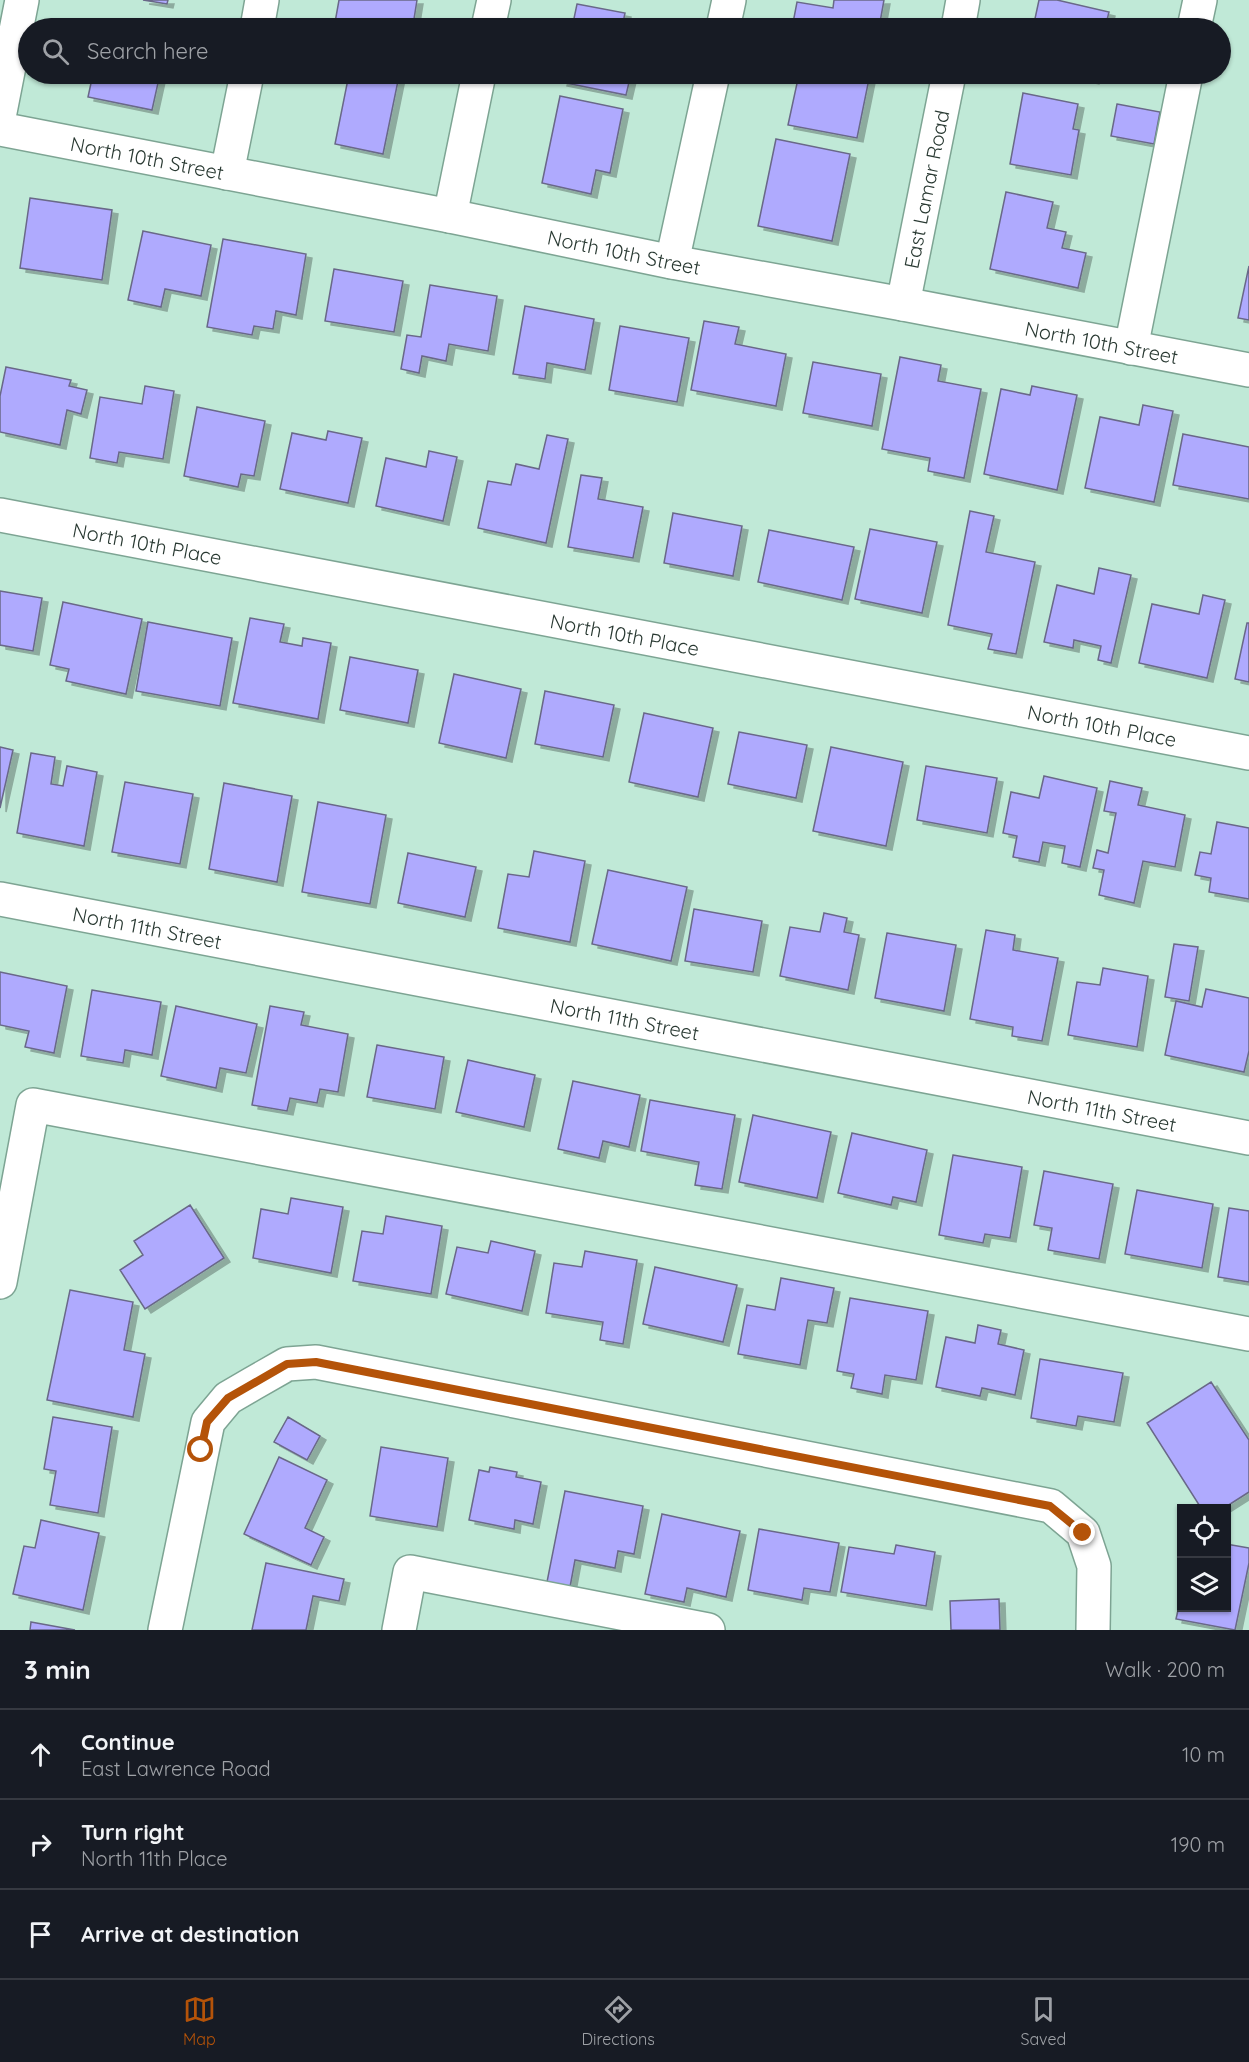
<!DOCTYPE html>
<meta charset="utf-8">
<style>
body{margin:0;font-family:Quicksand,sans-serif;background:#242831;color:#f1f3f6}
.controls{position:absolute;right:18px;bottom:18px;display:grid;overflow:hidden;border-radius:0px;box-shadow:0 2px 4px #0004}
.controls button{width:54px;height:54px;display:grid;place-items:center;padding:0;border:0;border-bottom:2px solid #363941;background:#171b24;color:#f1f3f6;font:30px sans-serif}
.stop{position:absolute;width:18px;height:18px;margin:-14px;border:4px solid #b45309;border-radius:50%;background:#fff}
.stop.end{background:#b45309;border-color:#fff;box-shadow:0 2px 6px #0008}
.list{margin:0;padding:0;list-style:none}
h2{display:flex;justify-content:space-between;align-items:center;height:78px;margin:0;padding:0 24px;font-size:26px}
h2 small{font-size:20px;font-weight:400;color:#9ea1a6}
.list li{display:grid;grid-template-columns:39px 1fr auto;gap:18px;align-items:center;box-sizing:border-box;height:90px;padding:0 24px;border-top:2px solid #363941}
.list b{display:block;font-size:22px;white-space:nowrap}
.list p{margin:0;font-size:20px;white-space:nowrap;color:#9ea1a6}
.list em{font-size:20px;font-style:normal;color:#9ea1a6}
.icon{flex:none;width:33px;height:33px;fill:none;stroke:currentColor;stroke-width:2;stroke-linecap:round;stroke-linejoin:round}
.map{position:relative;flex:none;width:1249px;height:1630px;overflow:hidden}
.search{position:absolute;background:#171b24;box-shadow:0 2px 4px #0004;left:18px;right:18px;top:18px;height:66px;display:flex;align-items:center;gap:15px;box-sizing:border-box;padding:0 21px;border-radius:33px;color:#9ea1a6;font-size:22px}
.sheet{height:348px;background:#171b24}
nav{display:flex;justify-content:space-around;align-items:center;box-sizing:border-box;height:84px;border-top:2px solid #363941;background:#171b24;font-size:16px;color:#9ea1a6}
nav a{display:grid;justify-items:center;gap:3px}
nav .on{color:#b45309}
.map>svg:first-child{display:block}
.building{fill:#afaafe;stroke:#696888;stroke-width:1.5;filter:url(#shadow)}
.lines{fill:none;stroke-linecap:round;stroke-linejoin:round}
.minor-casing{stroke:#7da493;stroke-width:36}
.minor{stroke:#fff;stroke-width:33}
.route{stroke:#b45309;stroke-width:8}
.labels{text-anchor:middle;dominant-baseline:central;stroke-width:4.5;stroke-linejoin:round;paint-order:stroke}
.street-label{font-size:20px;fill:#293932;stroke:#cdf7e4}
</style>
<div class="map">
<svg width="1249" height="1630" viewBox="0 0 1249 1630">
<defs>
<filter id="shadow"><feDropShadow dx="6" dy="4" stdDeviation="0" flood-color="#0004"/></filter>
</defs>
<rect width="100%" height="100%" fill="#c0e9d7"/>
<path class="building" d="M143,0H168L167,4Z
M339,0H417L413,25L401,23L400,28H334Z
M834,0H884L879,28H792L797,2L833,8Z
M1039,0H1057L1109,12L1105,28H1033Z
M577,4L625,13L622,28H572Z
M104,19L148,28H102Z
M93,74H160L152,110L88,97Z
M349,74H385L399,76L383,154L335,144Z
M563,74H631L626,95L561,82Z
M799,74L816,76L817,74H870L857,138L788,125Z
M1065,74H1095L1093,80Z
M1023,93L1078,104L1073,129L1079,130L1071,175L1010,164Z
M560,96L623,109L610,173L596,170L591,194L542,183Z
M1117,104L1160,112L1154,144L1111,136Z
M776,139L850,154L832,241L758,226Z
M1006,192L1053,202L1047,228L1066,232L1062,248L1086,253L1078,288L990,269Z
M30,198L112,210L102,280L20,268Z
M143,231L211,245L201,296L165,289L161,307L128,300Z
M223,239L306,254L296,315L276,311L273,329L254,326L252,335L207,327Z
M1249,266V320L1238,318Z
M334,269L403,281L394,332L325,321Z
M430,285L497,296L488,351L449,344L446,361L422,356L419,373L401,369L407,335L421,337Z
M525,306L594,319L585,370L547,363L545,379L513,374Z
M704,321L739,327L735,344L786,354L776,406L691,390Z
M620,326L689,338L677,402L609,390Z
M900,357L941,365L938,381L981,389L964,478L928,471L930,458L882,449Z
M813,362L881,374L872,426L803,413Z
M6,367L71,380L69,386L87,390L81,414L67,410L60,445L0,432V396Z
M145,386L174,391L163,459L119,452L117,463L90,458L100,397L142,404Z
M1032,386L1077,395L1057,490L984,474L1001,389L1030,395Z
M1143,405L1173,411L1154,502L1085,488L1100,417L1139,425Z
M197,407L265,421L254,476L241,474L238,487L184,476Z
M328,431L362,438L348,503L280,489L292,433L326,440Z
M1183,434L1249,447V499L1173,485Z
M547,435L568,439L546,543L478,528L488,481L511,485L516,464L539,469Z
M429,451L457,457L443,521L376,506L386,458L426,467Z
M581,475L602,478L598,499L643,507L633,558L568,547Z
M970,511L994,516L986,552L1035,562L1016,654L988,649L992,634L948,625Z
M673,513L742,526L733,576L664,563Z
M870,529L937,542L922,613L855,599Z
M769,530L854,547L842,600L758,582Z
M1099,568L1131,575L1111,663L1098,660L1101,646L1074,640L1073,648L1044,642L1057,585L1094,594Z
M0,591L42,598L33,651L0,645Z
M1203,595L1225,600L1207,678L1139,663L1152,604L1199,614Z
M63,602L142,619L126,694L66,681L69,669L50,665Z
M250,618L284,624L280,642L302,646L303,638L331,643L318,719L233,703Z
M148,622L232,638L220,706L136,691Z
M1247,623H1249V682L1235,679Z
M350,657L418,670L408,723L340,710Z
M454,674L521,689L506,758L439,743Z
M545,691L614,705L603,757L535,744Z
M644,713L713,728L698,797L629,782Z
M739,732L807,745L796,798L728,784Z
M0,747L13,750L0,808Z
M831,747L903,762L886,846L813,831Z
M31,753L55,757L51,784L63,786L67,766L97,772L84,846L17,833Z
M926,766L997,778L987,833L917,820Z
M1044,776L1097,788L1080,867L1062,863L1065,846L1043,842L1039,862L1013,857L1017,836L1003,833L1011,792L1039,798Z
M1110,781L1142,788L1138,805L1185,815L1175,867L1143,861L1134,903L1099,895L1104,870L1093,868L1097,850L1108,853L1116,813L1104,811Z
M125,782L193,794L180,864L112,852Z
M224,783L292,796L277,882L209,869Z
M318,802L386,815L370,904L302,892Z
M1217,822L1249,828V899L1209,892L1211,878L1195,875L1200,852L1211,854Z
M534,851L585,861L570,942L498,928L508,874L529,877Z
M408,853L476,867L465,917L398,903Z
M608,870L687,887L671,961L592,944Z
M694,909L762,921L753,972L685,961Z
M824,913L847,918L844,932L859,935L848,990L780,976L790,927L820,932Z
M986,930L1015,935L1013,950L1058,958L1042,1041L1012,1036L1013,1027L970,1019Z
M887,933L956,945L944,1011L875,998Z
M1174,944L1198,947L1189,1001L1165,997Z
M1103,968L1148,976L1137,1047L1068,1035L1077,982L1100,985Z
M0,972L67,986L54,1053L25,1047L29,1031L0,1025Z
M1206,989L1249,998V1051L1244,1072L1165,1055L1176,1001L1202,1007Z
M92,990L161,1002L152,1055L125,1050L123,1063L81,1056Z
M176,1006L257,1024L246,1073L220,1068L216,1088L161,1076Z
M270,1006L304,1012L301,1025L348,1034L338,1092L320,1089L317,1103L290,1098L287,1111L252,1105Z
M377,1045L444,1057L435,1109L367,1097Z
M468,1060L535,1075L524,1127L456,1112Z
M573,1081L640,1095L629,1147L603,1141L599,1158L558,1149Z
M650,1100L735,1115L722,1189L695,1185L699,1162L641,1151Z
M753,1115L831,1132L817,1198L739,1182Z
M852,1133L927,1150L916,1202L893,1197L891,1205L838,1193Z
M953,1155L1022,1167L1010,1238L985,1234L983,1243L939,1235Z
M1044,1171L1113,1184L1099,1259L1048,1250L1052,1228L1034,1225Z
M1137,1190L1213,1204L1202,1268L1125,1254Z
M291,1198L343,1207L331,1273L253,1258L261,1209L288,1214Z
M190,1205L224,1258L145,1309L120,1270L143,1255L134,1241Z
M1229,1208L1249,1211V1282L1218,1277Z
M386,1216L442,1226L431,1294L353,1281L362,1231L383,1234Z
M491,1241L535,1251L522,1311L446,1294L457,1247L488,1253Z
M585,1251L637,1260L623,1344L600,1340L603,1322L546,1313L554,1263L582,1267Z
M655,1267L737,1285L723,1342L643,1324Z
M781,1278L834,1288L827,1323L808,1320L800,1365L738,1354L747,1305L775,1310Z
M70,1290L133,1302L124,1350L145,1354L133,1417L47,1400Z
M850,1298L928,1311L916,1380L885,1375L882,1394L851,1388L854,1374L837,1371Z
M978,1325L1001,1330L998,1344L1024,1350L1015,1395L982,1388L980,1396L936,1387L946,1337L975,1343Z
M1040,1359L1123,1373L1114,1422L1078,1416L1076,1426L1031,1418Z
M1211,1382L1249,1440V1492L1224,1508H1201L1147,1423Z
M53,1417L112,1427L98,1513L50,1505L56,1471L44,1469Z
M288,1417L320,1436L307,1460L274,1442Z
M381,1447L448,1458L437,1527L370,1516Z
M279,1457L327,1480L305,1528L324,1537L311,1565L244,1534Z
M490,1467L517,1472L516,1477L541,1482L533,1524L515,1520L514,1529L469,1520L479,1470L489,1472Z
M565,1491L643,1506L634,1554L618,1551L615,1568L575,1560L570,1587L547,1582Z
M662,1514L740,1531L726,1597L687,1588L684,1602L645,1594Z
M41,1520L99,1533L83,1610L13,1594L24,1546L35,1548Z
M759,1529L839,1543L830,1592L804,1588L802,1600L748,1590Z
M1226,1544L1249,1548V1563L1235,1630L1176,1619L1182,1593V1608H1226Z
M896,1545L935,1552L926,1606L841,1592L849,1547L894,1554Z
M266,1563L344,1579L339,1601L313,1596L306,1630H252Z
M999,1599L1000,1630H951L950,1601Z
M31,1622L75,1630H30Z"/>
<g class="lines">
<defs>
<g id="minor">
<path d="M257,28L262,0"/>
<path d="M488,28L494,0"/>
<path d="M723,28L729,0"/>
<path d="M958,28L963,0"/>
<path d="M1194,28L1200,0"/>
<path d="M0,112L22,0"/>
<path id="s1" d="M0,129L450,216L672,262L903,304L1249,370"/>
<path d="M227,173L247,74"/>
<path d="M450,216L479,74"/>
<path d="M672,262L713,74"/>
<path id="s2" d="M903,304L949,74"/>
<path d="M1131,348L1186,74"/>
<path id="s3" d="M0,515L1249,753"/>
<path id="s4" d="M0,899L1249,1138"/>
<path d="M0,1282L33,1105L1249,1334"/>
<path d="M165,1630L208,1422L228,1398L252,1384L287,1364L316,1362L1051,1506L1083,1533L1094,1566L1093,1630"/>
<path d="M399,1630L410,1572L708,1630"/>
</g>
</defs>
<use href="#minor" class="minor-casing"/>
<use href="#minor" class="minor"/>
</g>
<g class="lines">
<path class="route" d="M201,1450L207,1422L228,1398L287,1364L316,1362L1050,1506L1083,1533"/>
</g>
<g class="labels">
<g class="street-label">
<text stroke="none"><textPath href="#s1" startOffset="150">North 10th Street</textPath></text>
<text stroke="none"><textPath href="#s2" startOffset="117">East Lamar Road</textPath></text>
<text stroke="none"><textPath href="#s1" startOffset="636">North 10th Street</textPath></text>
<text stroke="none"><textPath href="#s1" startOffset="1122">North 10th Street</textPath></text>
<text stroke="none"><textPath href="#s3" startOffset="150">North 10th Place</textPath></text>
<text stroke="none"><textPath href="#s3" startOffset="636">North 10th Place</textPath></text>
<text stroke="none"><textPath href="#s3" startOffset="1122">North 10th Place</textPath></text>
<text stroke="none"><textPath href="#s4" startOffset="150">North 11th Street</textPath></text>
<text stroke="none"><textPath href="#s4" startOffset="636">North 11th Street</textPath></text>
<text stroke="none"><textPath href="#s4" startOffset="1122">North 11th Street</textPath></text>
</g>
</g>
</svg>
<div class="controls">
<button><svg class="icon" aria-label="locate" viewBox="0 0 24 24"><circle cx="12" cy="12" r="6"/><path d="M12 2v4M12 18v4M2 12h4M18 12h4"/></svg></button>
<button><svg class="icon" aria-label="layers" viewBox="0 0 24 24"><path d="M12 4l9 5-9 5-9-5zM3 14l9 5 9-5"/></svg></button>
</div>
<div class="stop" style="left:201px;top:1450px"></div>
<div class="stop end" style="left:1083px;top:1533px"></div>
<div class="search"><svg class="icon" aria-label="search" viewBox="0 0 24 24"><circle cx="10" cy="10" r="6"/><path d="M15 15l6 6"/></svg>Search here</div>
</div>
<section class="sheet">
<h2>3 min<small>Walk · 200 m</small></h2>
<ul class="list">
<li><svg class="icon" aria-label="ahead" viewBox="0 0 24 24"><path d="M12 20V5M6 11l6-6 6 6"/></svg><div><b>Continue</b><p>East Lawrence Road</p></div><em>10 m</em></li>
<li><svg class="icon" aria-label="right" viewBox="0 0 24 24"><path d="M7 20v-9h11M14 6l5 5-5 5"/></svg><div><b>Turn right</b><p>North 11th Place</p></div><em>190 m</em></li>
<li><svg class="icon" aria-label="arrive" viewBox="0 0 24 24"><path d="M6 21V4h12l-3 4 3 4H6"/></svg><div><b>Arrive at destination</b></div></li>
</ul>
</section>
<nav>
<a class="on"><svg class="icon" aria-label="map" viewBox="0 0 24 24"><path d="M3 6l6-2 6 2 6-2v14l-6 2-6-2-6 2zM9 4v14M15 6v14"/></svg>Map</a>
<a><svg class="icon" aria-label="directions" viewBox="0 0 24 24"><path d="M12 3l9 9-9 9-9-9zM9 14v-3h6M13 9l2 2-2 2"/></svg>Directions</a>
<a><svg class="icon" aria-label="saved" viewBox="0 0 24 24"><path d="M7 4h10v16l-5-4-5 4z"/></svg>Saved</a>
</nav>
